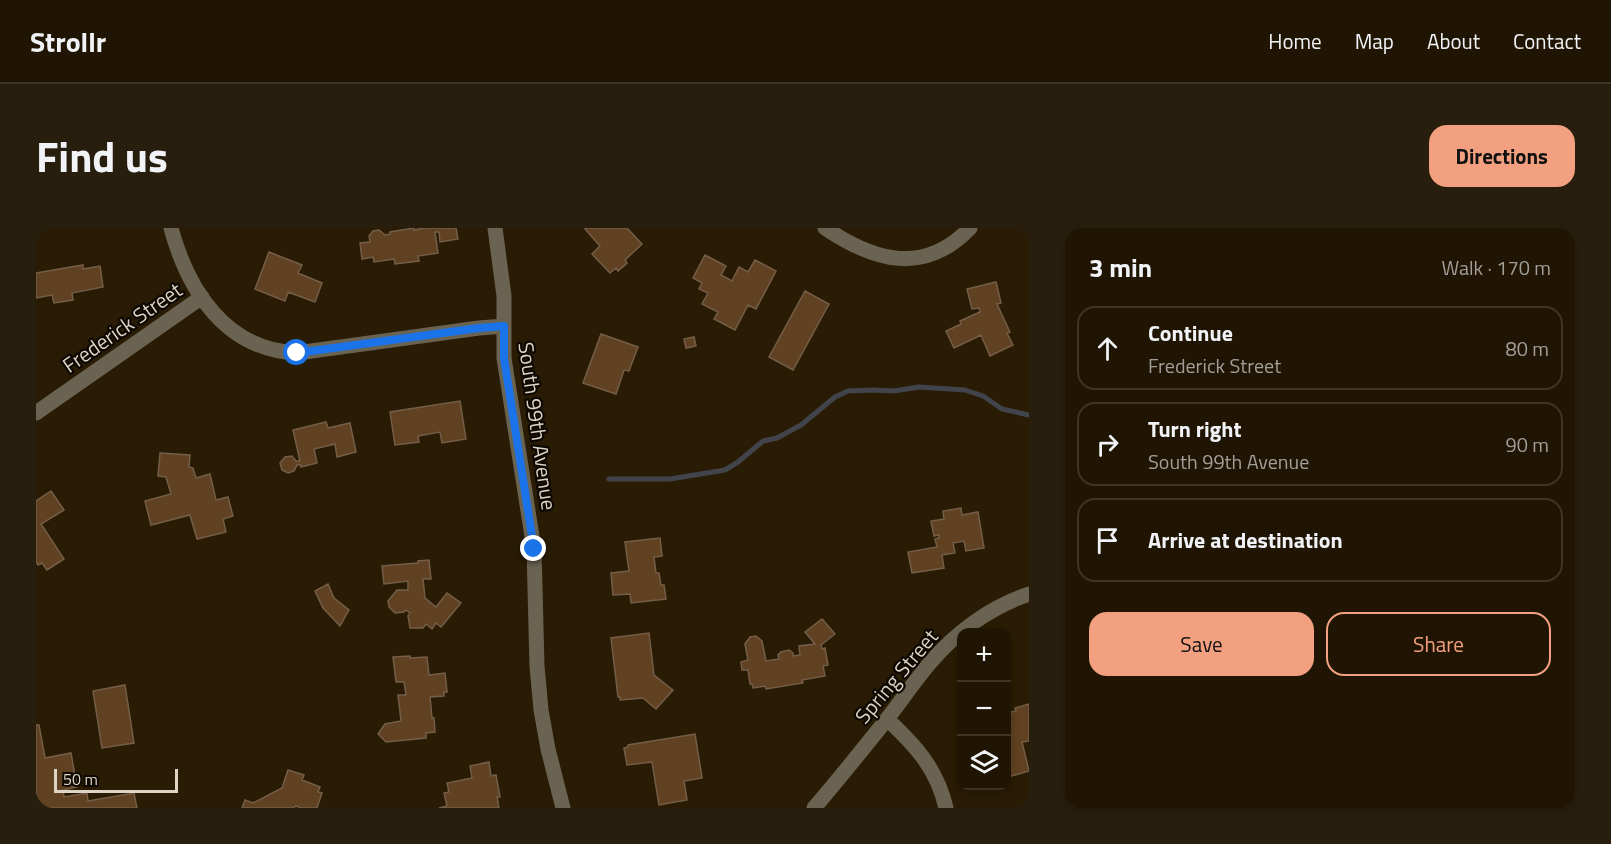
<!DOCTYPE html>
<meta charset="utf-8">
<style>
body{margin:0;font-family:"Titillium Web",sans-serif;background:#281e0d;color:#f1f3f6}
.controls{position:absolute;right:18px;bottom:18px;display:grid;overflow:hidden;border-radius:12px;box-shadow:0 3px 9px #0003}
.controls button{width:54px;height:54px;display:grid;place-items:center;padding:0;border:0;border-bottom:2px solid #3d3425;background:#201503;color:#f1f3f6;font:30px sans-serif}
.scale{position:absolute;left:18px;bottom:15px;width:124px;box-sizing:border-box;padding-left:6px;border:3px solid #ddd4c6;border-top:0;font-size:16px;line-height:21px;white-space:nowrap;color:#ddd4c6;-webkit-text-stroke:4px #0d0802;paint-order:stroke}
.stop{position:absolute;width:18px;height:18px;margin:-14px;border:4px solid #1a73e8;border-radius:50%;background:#fff}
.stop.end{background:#1a73e8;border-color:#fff;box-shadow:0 2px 6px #0008}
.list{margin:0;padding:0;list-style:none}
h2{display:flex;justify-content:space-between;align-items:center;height:78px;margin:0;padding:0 24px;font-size:26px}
h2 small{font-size:20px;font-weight:400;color:#a29f9a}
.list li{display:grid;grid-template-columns:39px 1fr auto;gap:18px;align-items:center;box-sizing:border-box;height:84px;margin:0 12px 12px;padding:0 12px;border:2px solid #3d3425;border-radius:18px}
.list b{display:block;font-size:22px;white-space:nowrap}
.list p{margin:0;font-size:20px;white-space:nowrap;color:#a29f9a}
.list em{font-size:20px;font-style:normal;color:#a29f9a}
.actions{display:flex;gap:12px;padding:18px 24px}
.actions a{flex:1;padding:14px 0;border:2px solid #f2a07f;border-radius:18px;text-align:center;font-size:21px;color:#f2a07f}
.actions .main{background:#f2a07f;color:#111}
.icon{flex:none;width:33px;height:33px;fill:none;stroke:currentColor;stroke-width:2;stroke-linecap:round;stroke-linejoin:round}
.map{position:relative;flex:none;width:993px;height:580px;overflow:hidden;border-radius:18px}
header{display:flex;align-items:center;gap:36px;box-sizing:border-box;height:84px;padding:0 30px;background:#201503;border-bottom:2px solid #3d3425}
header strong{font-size:28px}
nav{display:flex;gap:33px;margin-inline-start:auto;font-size:21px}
.intro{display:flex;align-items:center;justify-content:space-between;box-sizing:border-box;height:144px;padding:0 36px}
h1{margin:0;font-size:42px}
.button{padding:15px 27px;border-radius:18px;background:#f2a07f;color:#111;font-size:21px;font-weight:700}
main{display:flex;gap:36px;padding:0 36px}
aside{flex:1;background:#201503;border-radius:18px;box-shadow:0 3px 9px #0003}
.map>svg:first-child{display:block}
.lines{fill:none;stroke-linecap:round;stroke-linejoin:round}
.stream{stroke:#42444c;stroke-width:5}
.building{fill:#604121;stroke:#745e49;stroke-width:1.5}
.minor{stroke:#6b6351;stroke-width:15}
.route{stroke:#1a73e8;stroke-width:8}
.labels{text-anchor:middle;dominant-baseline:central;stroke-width:4.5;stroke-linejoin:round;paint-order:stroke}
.street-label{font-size:21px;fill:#ddd4c6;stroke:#0d0802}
</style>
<header>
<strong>Strollr</strong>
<nav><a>Home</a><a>Map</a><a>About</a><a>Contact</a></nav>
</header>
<div class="intro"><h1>Find us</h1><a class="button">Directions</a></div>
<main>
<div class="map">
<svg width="993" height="580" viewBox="0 0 993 580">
<rect width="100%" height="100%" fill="#2a1c04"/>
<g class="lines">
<path class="stream" d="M573,251H634L689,242L702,234L727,213L741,210L765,197L799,169L812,163L837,162L858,163L883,159L929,162L947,168L966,181L993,187"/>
</g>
<path class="building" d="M378,0V2L388,0H420L422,11L404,14L403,4H399L402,25L382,28L383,33L359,36L358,31L338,34L337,29L326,31L324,15L334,14L333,8L337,3L343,2L349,7L354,6V4Z
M551,0H591L606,16L589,32L591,35L582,43L580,40L574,45L556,26L564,18L549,1Z
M233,24L266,37L262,45L286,55L279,74L252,64L249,73L219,61Z
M669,27L690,38L685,47L696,53L703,39L712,44L719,32L740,43L720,81L712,77L699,102L678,91L682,84L666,76L672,65L663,61L666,55L657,50Z
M47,37V41L64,38L67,59L36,65L37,72L18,75L16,67L0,70V45Z
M960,54L965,75L961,76L974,104L971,105L977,117L954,128L945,107L918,120L910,103L925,96L924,93L944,84L943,80L936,81L931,61Z
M769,63L793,76L757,142L733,129Z
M565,106L602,119L593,143L588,142L580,166L547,155Z
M658,109L660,118L650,120L648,111Z
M424,173L430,211L406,215L404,204L382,208L383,214L359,217L354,184Z
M290,194L292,200L314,195L320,224L301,229L299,216L278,221L281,235L265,239V237H261L258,243L252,245L246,242L244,235L249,229L256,228L260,233H264L257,202Z
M124,225L154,227L153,239L157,240L160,250L174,246L180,272L192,269L197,288L187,291L190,304L161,311L154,287L115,297L109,273L135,266L130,249L122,248Z
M15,263L28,282L5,296L28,331L11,342L6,335L2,337L0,333V273Z
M925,280L926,287L942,284L948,320L930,323L928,313L917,315L919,325L906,327L908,340L876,345L872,324L901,319L899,311L903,310V307L898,308L895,293L908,291L907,283Z
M624,310L626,328L618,329L620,345H623L625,357H628L630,371L595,375L594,366L577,367L575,345L593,343L589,314Z
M393,332L395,351H387L389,370L400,379L411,365L425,375L405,399L400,395L396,401L390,396L387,400H374L372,388L374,385L370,382L368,384L359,385L353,379L352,373L361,362H372V353L348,356L346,338L382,335V333Z
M292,356L298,370L313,382L304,398L287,380L279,363Z
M786,391L799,406L785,417L786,421L789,420L792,437L787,438L789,448L766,452L767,455L730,461L729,458L717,460L716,456H714L712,442H706L705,434L712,432L709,416L714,409L720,408L726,413L730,433L743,431L742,427L745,424L753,422L757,425V428L764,427L763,418L779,416L769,404Z
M613,405L618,447L637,462L620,481L607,470L584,472V469H582L575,410Z
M374,428V430L391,429L393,447L409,445L411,464H408V468L394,469L396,490H398L399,504L390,505V510L350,514L342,506L349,496L365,493L362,467H370L368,454H360L357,429Z
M89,457L98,515L66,520L57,463Z
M993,476V513L986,514L993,543L972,549L970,485L980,483L979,480Z
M0,497H3L9,530L35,525L41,559L27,562L28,569L51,565L52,573L98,565L101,580H0Z
M659,506L666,550L648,553L651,572L623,577L616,534L591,537L588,520L592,519V517Z
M453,534L455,548L460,547L464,569H461L463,580H403L411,578L408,565L413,564L411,555L436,550L434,538Z
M252,542L268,547L266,552L284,559L282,564L286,565L281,580H265L260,578L257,580H206L209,572L217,575L246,560Z"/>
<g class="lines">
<path class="minor" d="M135,0C152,63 190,122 261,125L443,100L468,98
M459,0L468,68V130L498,321L501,438L505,482L512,521L527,580
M789,0C838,33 888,48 934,0
M0,185L166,69
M851,491C880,518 901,541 910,580
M778,580C803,551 827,521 851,491C865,473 878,454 893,436C919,405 954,379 993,366"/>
</g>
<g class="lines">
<path class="route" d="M261,125L443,100L468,98V130L498,321"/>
</g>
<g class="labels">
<g class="street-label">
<text transform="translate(86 99) rotate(-35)">Frederick Street</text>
<text transform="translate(502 198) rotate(82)">South 99th Avenue</text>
<text transform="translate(860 448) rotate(-50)">Spring Street</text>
</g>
</g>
</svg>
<div class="controls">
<button>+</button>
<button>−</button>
<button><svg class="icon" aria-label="layers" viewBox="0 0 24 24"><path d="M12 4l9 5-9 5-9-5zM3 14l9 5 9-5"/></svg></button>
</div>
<div class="scale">50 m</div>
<div class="stop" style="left:261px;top:125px"></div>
<div class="stop end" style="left:498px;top:321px"></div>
</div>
<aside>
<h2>3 min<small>Walk · 170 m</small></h2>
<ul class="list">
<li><svg class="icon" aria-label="ahead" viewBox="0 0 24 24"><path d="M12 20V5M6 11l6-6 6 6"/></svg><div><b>Continue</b><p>Frederick Street</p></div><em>80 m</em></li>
<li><svg class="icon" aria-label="right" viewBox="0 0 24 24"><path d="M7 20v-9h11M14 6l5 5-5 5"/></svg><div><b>Turn right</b><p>South 99th Avenue</p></div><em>90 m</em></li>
<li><svg class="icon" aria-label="arrive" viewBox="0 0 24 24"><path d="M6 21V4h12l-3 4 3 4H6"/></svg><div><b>Arrive at destination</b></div></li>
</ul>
<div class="actions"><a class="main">Save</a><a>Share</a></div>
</aside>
</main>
